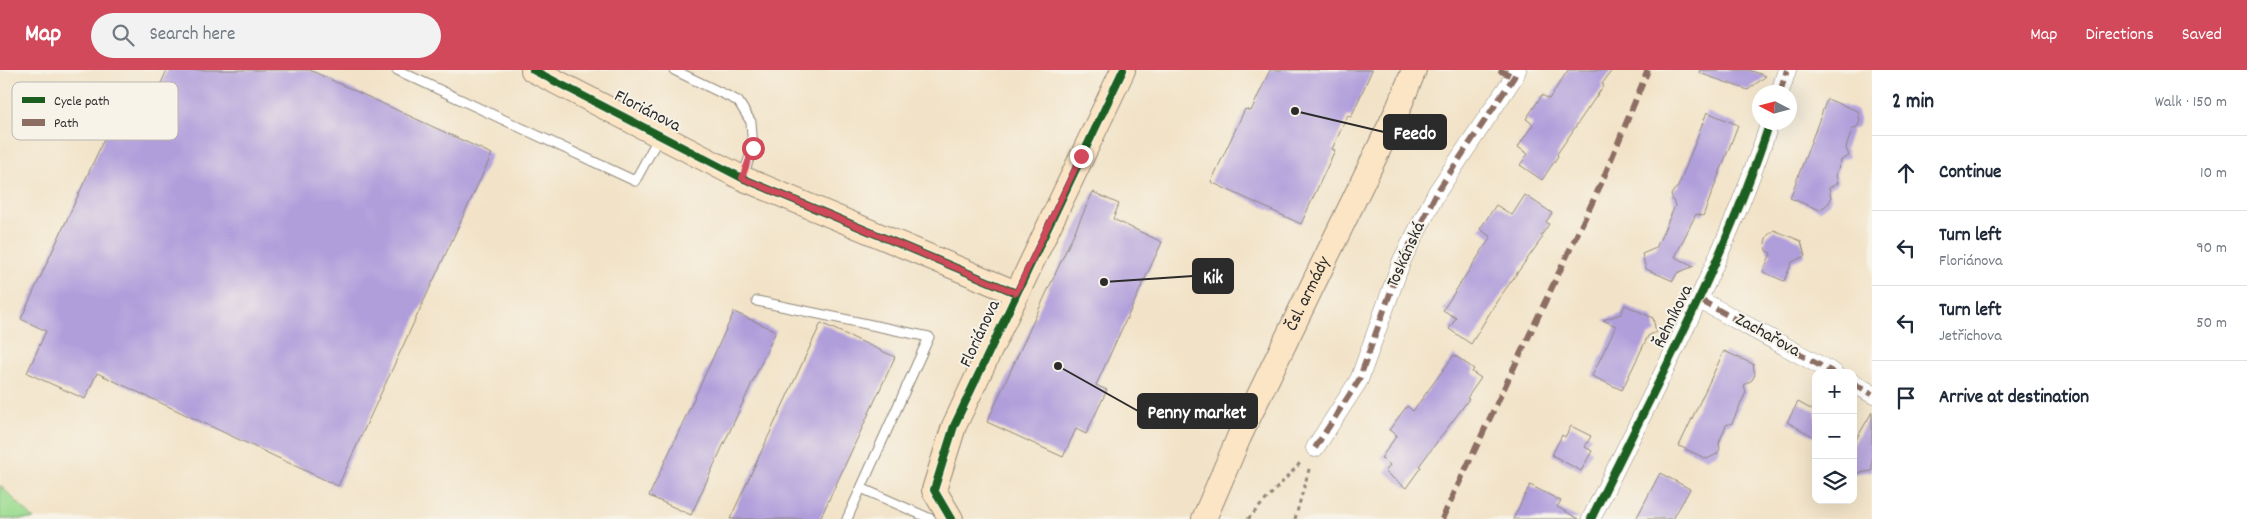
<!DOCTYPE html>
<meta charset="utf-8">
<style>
body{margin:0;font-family:Dekko,sans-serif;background:#f2f2f3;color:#1f2937}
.controls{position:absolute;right:15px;bottom:15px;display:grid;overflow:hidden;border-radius:10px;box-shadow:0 5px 20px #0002}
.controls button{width:45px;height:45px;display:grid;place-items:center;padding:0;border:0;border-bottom:1px solid #e0e1e3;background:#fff;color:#1f2937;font:25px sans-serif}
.compass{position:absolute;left:1752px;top:15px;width:45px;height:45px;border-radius:50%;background:#fff;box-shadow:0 5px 20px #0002;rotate:276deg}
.stop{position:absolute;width:15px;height:15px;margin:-11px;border:4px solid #d1495b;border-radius:50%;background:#fff}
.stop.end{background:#d1495b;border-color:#fff;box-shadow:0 1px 5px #0008}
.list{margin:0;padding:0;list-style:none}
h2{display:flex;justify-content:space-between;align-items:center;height:65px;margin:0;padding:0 20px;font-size:21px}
h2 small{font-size:16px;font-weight:400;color:#747a83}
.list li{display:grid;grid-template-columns:32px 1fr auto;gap:15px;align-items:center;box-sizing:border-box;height:75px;padding:0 20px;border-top:1px solid #e0e1e3}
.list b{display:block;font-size:19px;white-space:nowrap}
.list p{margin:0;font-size:16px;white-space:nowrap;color:#747a83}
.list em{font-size:16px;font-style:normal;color:#747a83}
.icon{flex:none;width:28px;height:28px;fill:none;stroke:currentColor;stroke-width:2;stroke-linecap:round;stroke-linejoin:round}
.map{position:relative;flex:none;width:1872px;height:449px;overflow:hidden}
header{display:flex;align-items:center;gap:30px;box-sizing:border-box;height:70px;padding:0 25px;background:#d1495b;color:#fff}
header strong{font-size:24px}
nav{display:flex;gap:28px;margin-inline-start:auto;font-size:18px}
.search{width:350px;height:45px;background:#f2f2f3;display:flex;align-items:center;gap:12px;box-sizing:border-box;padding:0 18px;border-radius:28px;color:#747a83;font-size:19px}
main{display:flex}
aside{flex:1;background:#fff}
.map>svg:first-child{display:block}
.green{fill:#9ddc91;stroke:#64845e}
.building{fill:#b09edb}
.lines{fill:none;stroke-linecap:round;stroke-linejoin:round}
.lane-casing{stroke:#8e877a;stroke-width:11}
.street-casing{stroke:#8e877a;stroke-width:19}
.secondary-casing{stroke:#8e877a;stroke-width:26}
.path{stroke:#8e877a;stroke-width:3;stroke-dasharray:4 4;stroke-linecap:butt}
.lane{stroke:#fff;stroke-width:9}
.street{stroke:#fff;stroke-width:18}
.secondary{stroke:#fce5c4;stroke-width:24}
.quiet{stroke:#8d6e63;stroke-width:6;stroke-dasharray:12 6;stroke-linecap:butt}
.cycleway-casing{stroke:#f7f3e8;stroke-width:11}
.cycleway{stroke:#1b5e20;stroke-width:8}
.route{stroke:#d1495b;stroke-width:6}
.labels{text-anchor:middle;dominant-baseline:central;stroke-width:4;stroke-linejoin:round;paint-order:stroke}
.street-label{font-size:18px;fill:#2b2b2b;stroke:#f7f3e8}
.key{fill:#f7f3e8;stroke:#bab7af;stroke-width:1}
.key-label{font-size:14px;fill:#2b2b2b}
.leader{fill:none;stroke:#2b2b2b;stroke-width:2}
.callout-dot{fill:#2b2b2b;stroke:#f7f3e8;stroke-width:2}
.callout{fill:#2b2b2b;stroke:#2b2b2b;stroke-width:2}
.callout-label{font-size:19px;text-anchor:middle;font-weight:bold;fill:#fff}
</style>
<header>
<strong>Map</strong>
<div class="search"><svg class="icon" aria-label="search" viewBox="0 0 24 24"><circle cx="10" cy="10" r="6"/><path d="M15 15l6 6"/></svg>Search here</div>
<nav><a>Map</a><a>Directions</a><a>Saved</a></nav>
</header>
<main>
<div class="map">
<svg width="1872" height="449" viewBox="0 0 1872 449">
<rect width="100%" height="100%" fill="#f7f3e8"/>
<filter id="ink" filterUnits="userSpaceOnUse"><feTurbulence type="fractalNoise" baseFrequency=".02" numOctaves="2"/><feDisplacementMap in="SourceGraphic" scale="10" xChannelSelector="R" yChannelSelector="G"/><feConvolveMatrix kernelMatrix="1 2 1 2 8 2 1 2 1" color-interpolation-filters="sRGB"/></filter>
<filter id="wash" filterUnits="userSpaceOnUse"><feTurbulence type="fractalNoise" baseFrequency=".0096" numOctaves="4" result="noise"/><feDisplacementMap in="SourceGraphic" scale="20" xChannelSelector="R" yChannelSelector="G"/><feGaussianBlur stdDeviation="1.12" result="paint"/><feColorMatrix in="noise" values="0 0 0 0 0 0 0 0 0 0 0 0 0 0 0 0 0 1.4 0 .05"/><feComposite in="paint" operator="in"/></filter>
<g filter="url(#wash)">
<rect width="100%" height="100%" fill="#f2e3c8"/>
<path class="green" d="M0,415L34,449H0Z"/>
<g id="blocks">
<path class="building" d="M167,0H310L492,84L338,416L97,303L85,329L27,303L46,261L21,249L117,41L143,53Z
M1270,0H1372L1351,47L1348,45L1332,79L1335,80L1301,154L1211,112L1245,39L1251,41Z
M1568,0H1612L1602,14L1604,15L1557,84L1558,86L1542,110L1520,95L1528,84L1518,77L1533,54L1526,49L1542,25L1549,29Z
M1700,0H1749L1766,6L1748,20L1699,3Z
M1827,29L1858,41L1860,51L1858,56L1852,60L1846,78L1849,86L1841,90L1836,105L1838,113L1829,118L1831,128L1829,133L1820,140L1790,128Z
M1707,42L1738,55L1703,146L1696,144L1675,187L1694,196L1677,203L1673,211L1646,199L1642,184L1656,178L1675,136L1671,125L1674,120L1678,117Z
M1093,122L1119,134L1113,149L1162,172L1096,315L1107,320L1086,364L1076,359L1063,387L987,352Z
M1525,125L1552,143L1546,152L1549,154L1541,166L1543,167L1497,231L1471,274L1449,259L1456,248L1443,240L1491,167L1480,159L1496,135L1512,145Z
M1774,160L1801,171L1805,186L1792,192L1784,211L1763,202L1771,183L1766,181L1765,172L1767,166Z
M1625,235L1653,248L1656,262L1648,266L1622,320L1592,306L1616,256L1603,250L1621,244Z
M734,242L776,261L691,445L649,426Z
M821,253L895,287L820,449H730Z
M1724,281L1753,294L1755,305L1752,310L1744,315L1746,322L1732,353L1726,355L1719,373L1720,379L1717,384L1707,389L1679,376Z
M1454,285L1474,299L1472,302L1481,308L1467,328L1469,329L1419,396L1421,397L1406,418L1385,402L1390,395L1381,388L1397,365L1389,360L1407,336L1413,341Z
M1798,332L1816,342V368L1787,352Z
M1872,342V401L1853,404V375Z
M1571,356L1591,366L1585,377L1592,381L1581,401L1552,385L1562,365L1565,367Z
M1660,403L1690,419L1673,449H1636Z
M1530,415L1561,431L1557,437L1579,449H1513Z"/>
</g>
</g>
<g filter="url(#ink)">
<use href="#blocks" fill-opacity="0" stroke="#8e877a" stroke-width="1"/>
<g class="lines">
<defs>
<path id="lane" d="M397,0L635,111L659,67
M674,0L738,31L751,52L753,78L742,108
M757,231L929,267L861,418
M847,449L861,418L931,449"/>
<path id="street" d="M1780,22L1787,0
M1700,230L1834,303
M1853,313L1872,324
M1315,378L1359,310L1402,190L1437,122L1514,7L1517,0
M1591,449C1654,318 1725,191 1770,52"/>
<g id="secondary">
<path d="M533,0L742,108L1016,223"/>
<path d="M951,449L934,420L954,356L1123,0"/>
<path id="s1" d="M1204,449L1239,367L1398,39L1414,0"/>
</g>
</defs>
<use href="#lane" class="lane-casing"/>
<use href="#street" class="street-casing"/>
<use href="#secondary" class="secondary-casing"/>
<path class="path" d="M1248,449L1302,391
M1295,449L1310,396"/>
<use href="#lane" class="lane"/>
<use href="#street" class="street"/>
<use href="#secondary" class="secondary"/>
<path class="quiet" d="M1499,0L1514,7
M1780,22L1787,0
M1700,230L1834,303
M1853,313L1872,324
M1315,378L1359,310L1402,190L1437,122L1514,7L1517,0
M1442,449L1601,114L1648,0"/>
<defs>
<path id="cycleway" d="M533,0L742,108L1016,223
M951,449L934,420L954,356L1123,0
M1591,449C1654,318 1725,191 1770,52"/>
</defs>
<use href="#cycleway" class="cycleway-casing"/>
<use href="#cycleway" class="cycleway"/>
</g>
</g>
<g class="lines" filter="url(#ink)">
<path class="route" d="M753,78L742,108L1016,223L1081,86"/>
</g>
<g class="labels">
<g class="street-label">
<text transform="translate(647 42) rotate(27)">Floriánova</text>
<text transform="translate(1407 185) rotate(-66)">Toskánská</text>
<text stroke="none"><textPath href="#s1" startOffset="248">Čsl. armády</textPath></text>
<text transform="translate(1674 247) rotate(-64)">Řehníkova</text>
<text transform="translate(981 264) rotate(-65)">Floriánova</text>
<text transform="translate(1767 266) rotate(29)">Zachařova</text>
</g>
</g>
<rect x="12" y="12" width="166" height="58" rx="8" class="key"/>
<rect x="22" y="27" width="23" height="6" fill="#1b5e20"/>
<rect x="22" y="49" width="23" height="7" fill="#8d6e63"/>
<g class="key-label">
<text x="54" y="35">Cycle path</text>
<text x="54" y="57">Path</text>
</g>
<path class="leader" d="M1295 41L1384 62M1104 212L1193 206M1058 296L1138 341"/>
<g class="callout-dot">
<circle cx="1295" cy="41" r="5"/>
<circle cx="1104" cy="212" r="5"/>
<circle cx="1058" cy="296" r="5"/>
</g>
<g class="callout">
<rect x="1384" y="45" width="62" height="34" rx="5"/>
<rect x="1193" y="189" width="40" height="34" rx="5"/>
<rect x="1138" y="324" width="119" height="34" rx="5"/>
</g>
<g class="callout-label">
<text x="1415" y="69">Feedo</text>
<text x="1213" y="213">Kik</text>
<text x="1197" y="348">Penny market</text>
</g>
</svg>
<div class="controls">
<button>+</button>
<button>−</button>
<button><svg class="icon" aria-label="layers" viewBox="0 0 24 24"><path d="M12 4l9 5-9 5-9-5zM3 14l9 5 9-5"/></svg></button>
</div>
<svg class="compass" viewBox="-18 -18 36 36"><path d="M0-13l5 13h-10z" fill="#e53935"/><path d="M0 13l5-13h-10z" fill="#747a83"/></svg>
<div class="stop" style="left:753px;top:78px"></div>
<div class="stop end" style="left:1081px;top:86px"></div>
</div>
<aside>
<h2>2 min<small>Walk · 150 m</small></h2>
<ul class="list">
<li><svg class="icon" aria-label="ahead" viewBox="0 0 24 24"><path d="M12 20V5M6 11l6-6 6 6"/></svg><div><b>Continue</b></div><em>10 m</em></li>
<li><svg class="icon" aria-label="left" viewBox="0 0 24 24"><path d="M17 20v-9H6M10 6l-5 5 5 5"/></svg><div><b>Turn left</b><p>Floriánova</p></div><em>90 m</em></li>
<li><svg class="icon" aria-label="left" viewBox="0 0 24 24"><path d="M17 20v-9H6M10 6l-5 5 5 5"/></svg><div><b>Turn left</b><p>Jetřichova</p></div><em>50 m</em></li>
<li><svg class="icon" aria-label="arrive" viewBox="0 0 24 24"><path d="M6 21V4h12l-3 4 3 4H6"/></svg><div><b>Arrive at destination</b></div></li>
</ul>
</aside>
</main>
